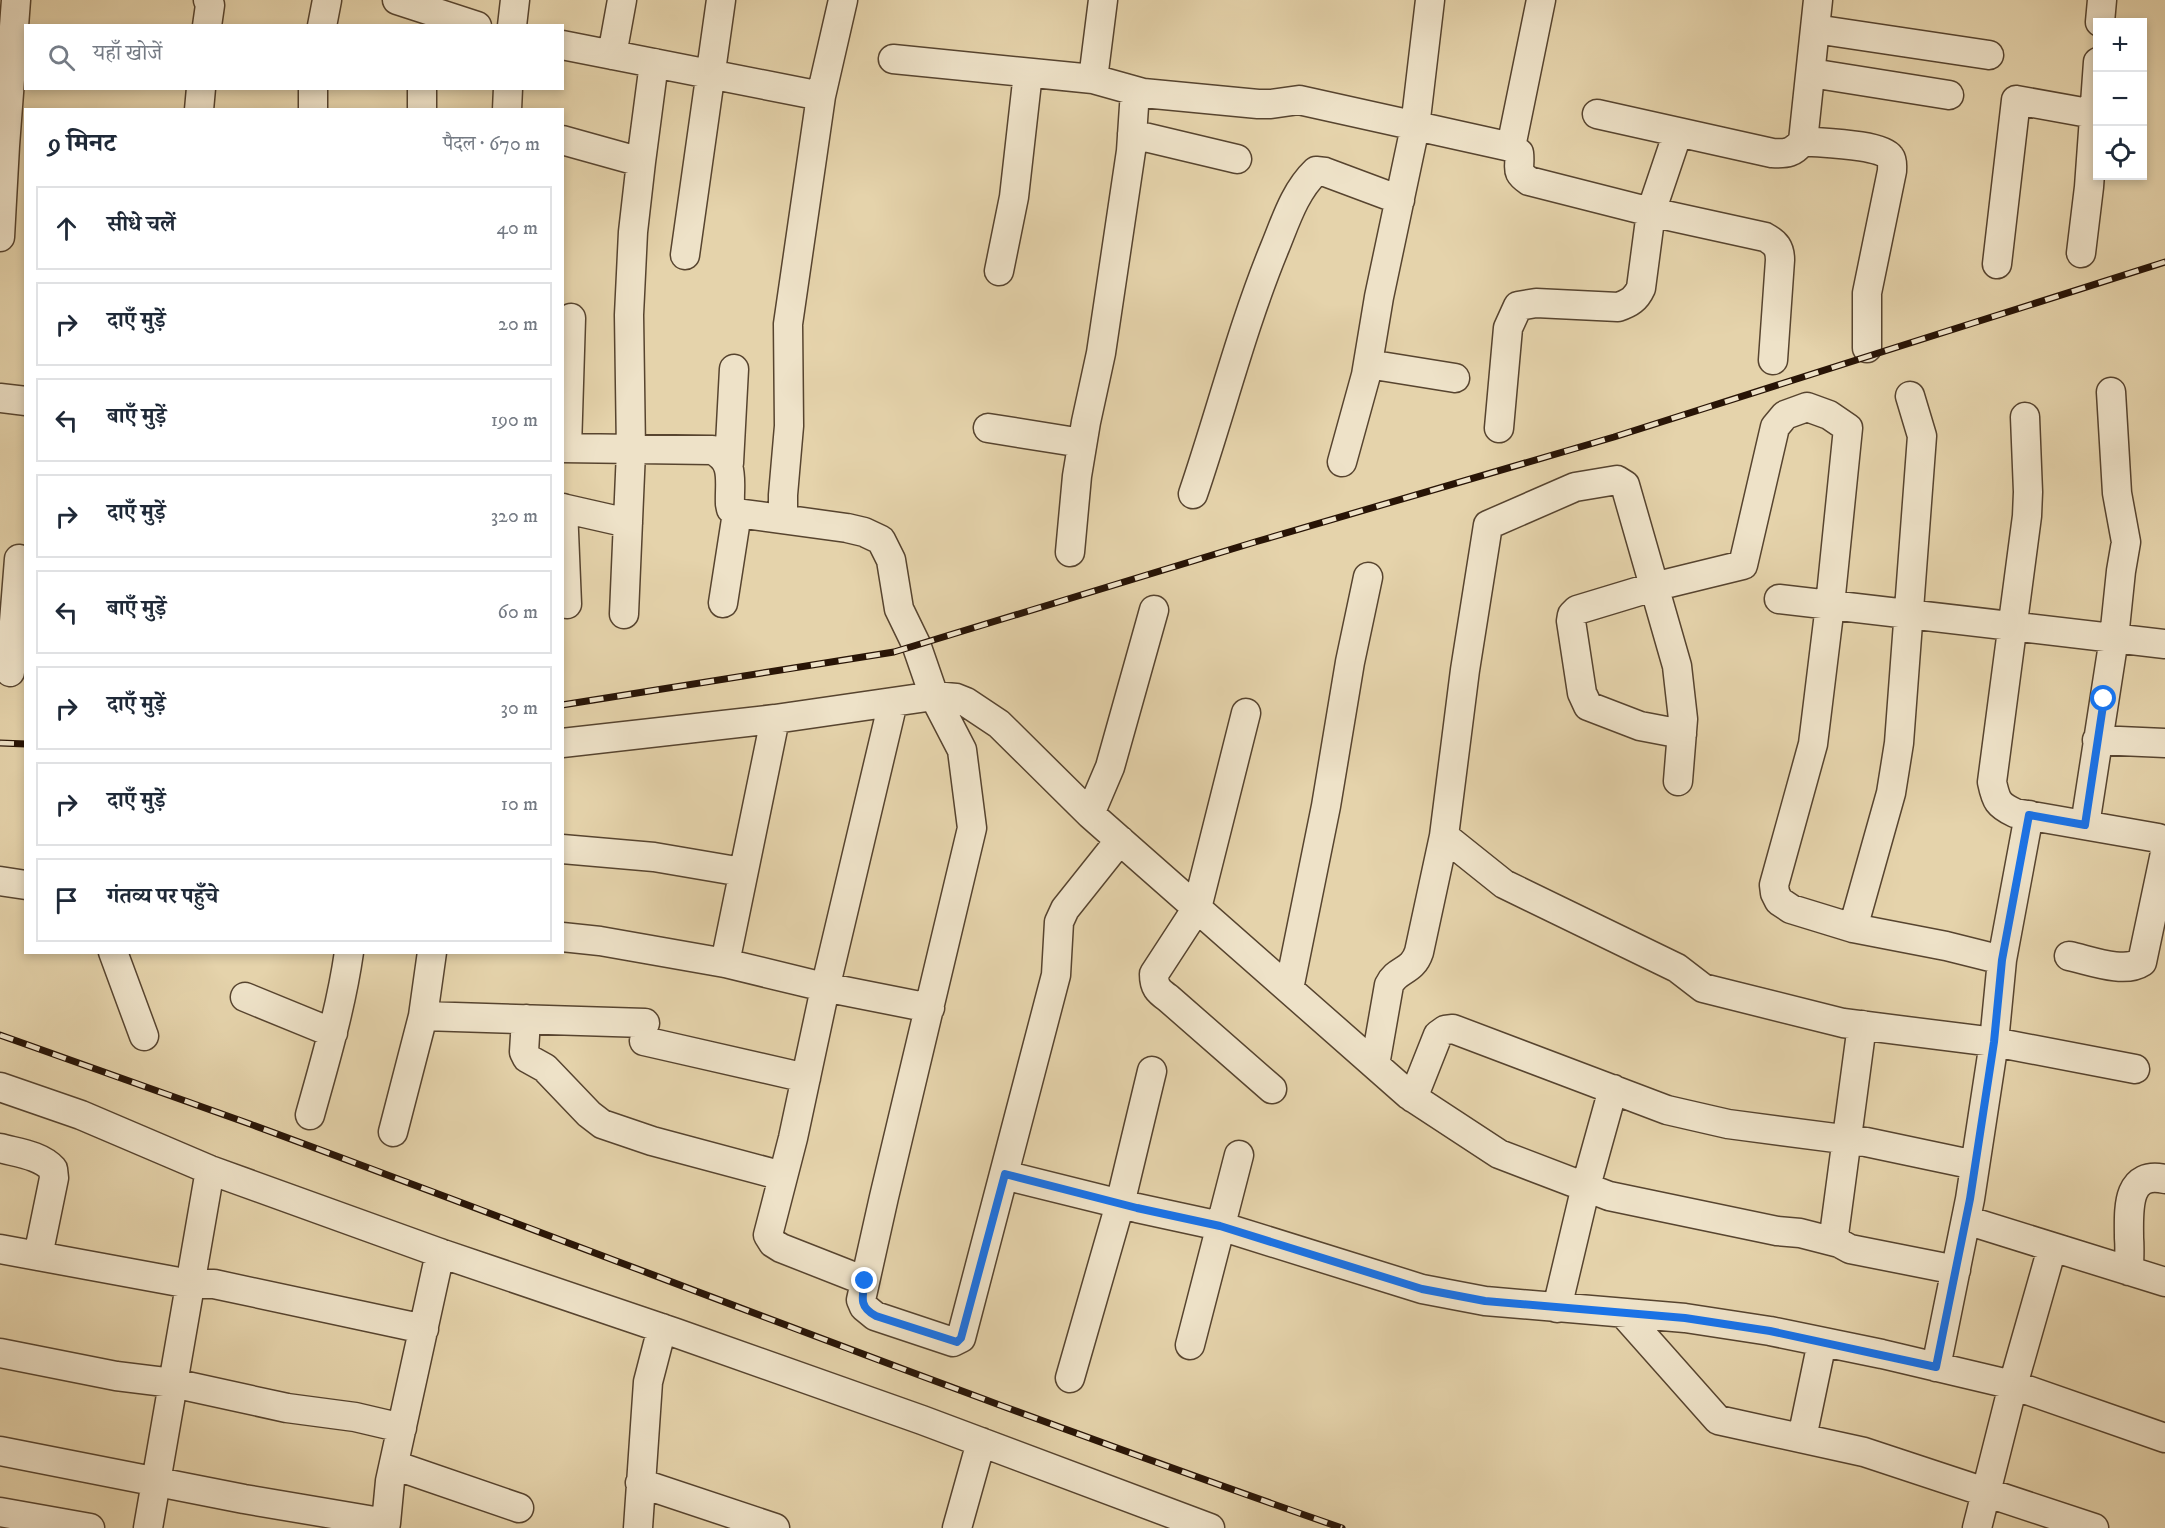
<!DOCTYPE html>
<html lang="hi">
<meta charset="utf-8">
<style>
body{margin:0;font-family:"IM FELL DW Pica","Noto Serif Devanagari",serif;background:#f2f2f3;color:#1f2937}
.controls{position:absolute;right:18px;top:18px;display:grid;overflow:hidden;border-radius:0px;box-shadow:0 3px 9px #0003}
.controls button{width:54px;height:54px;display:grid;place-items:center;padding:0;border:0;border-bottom:2px solid #e0e1e3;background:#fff;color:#1f2937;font:30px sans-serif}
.stop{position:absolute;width:18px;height:18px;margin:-14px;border:4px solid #1a73e8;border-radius:50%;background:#fff}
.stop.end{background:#1a73e8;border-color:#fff;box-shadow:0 2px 6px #0008}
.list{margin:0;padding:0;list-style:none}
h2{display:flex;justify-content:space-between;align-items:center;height:78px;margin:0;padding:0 24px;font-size:26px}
h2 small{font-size:20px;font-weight:400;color:#747a83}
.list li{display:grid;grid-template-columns:39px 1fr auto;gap:18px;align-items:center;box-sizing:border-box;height:84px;margin:0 12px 12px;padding:0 12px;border:2px solid #e0e1e3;border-radius:0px}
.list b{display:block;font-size:22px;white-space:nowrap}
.list em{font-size:20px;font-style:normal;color:#747a83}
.icon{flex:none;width:33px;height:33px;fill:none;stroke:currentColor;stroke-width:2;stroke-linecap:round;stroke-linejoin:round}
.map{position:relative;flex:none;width:2165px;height:1528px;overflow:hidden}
.search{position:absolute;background:#fff;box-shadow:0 3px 9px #0003;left:24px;top:24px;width:540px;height:66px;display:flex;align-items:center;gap:15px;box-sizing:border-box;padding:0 21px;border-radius:0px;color:#747a83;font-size:22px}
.panel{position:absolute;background:#fff;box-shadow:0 3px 9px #0003;left:24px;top:108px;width:540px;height:846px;border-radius:0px}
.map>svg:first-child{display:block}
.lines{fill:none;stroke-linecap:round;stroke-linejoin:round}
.minor-casing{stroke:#57442f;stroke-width:31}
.minor{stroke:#eee2c8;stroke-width:28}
.rail-casing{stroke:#281406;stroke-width:7}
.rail{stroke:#eee2c8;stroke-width:4.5;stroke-dasharray:14;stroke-linecap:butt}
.route{stroke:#1a73e8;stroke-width:8}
</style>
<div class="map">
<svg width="2165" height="1528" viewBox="0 0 2165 1528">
<rect width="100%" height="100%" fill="#e5d3ab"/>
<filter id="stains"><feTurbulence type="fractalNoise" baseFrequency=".00333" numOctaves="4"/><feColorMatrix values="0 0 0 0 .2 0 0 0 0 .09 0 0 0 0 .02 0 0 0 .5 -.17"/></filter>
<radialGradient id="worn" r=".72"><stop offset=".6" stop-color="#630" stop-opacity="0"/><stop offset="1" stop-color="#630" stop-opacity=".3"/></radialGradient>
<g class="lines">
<defs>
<path id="minor" d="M397,0L477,26
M2100,22L2102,0
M207,26L210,5L208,0
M322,26L327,0
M512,26L515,0
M1815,29L1989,55
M562,45L821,96
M612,55L622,0
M893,59L1093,79L1143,93L1258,104H1271L1299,100L1511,147L1519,153C1521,169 1514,171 1529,181L1651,212L1765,237C1776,243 1780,248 1780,260L1773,360
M1811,73L1949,95
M1093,79L1103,0
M199,110L201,88
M313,110V88
M422,110V88
M507,110L508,88
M1597,114L1772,153C1787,154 1793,153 1803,141L1818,0
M1132,134L1237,159
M562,140L641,162L633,232L629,315L631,451L624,614
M1803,141C1820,143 1881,144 1890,157C1893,161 1892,166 1892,171L1867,293V348
M1511,147L1541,0
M641,162L654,63
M0,237L5,146L16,0
M2081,253L2089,187L2098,62
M685,255L721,0
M1997,264L2016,100L2094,114
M999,271L1014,197L1028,73
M1368,364L1455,378
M0,398L26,401
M2025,417L2028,492L2027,516L1992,782C1996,801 1998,805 2015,813L2158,838L2165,848
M988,428L1082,443
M1499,428L1508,328L1518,306L1536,303L1618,307C1630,303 1636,299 1641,288L1651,212L1678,132
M562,448L712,450C736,461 729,482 730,504L731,509L737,513L847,528L864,532L881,540L891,560L899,609L916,644L934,696L962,750L972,828L884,1197L861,1300L864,1307L875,1316L953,1342L961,1338L1056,975L1059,922L1065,909L1120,840
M567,448L571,318
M1342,462L1366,375L1379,297L1415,127L1430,0
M729,463L734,369
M1193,494C1221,412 1242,327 1275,247C1286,220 1295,191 1316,171L1325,172L1400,200
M562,508L628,523
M563,508L567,604
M783,519V495L789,426L788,324L821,96L843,0
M1070,552L1077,476L1086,422L1101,353L1131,151L1135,91
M1779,599L2165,644
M723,603L737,513
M10,672L19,559
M1246,713L1197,908L1154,974C1154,987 1158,991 1168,998L1272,1089
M1682,734L1640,726L1588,706L1582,693L1571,621L1572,615L1577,610L1653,587L1743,565L1775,427L1785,415L1807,407L1829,415L1848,428L1830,605L1813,744L1774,885L1775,893L1779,901L1791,909L1853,928L1946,946L2002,960
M2097,740L2165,743
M562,743L775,719L934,696L956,698L966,702L999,724L1090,814L1409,1095L1499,1154L1609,1196L1777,1231L1800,1233L1839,1243
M1678,781L1683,719L1677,666L1625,485L1617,480L1575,487L1488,525L1465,670L1444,836L1504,884L1677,968L1703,988L1843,1023L1994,1042L2135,1069
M1090,814L1110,767L1154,610
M2085,825L2114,638L2121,571L2126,542L2117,493L2111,392
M562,849L654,857L742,872
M0,881L26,885
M1853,928L1891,793L1899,743L1922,436L1910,396
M562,937L600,941L725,963L824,987L930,1008
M113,952L144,1036
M2069,956C2089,960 2124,974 2142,962L2165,853
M725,963L775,719
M1289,989L1326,806L1350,662L1368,577
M245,997L333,1033
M423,1016L645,1023
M526,1019L524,1052L527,1058L545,1068L589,1114L602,1124L652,1141L783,1176
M1862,1025L1834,1235L1839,1243L1850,1249L1956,1270
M644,1041L806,1078
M1375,1065L1389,985C1397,968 1412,973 1419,952L1444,836
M0,1087L81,1115L210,1170L440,1253L676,1333L922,1420L1210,1528
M1413,1098L1438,1035L1445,1030L1453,1029L1667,1110L1728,1124L1866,1142L1975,1165
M310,1115C325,1061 341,1008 349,952
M393,1132L423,1016L432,952
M0,1148C18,1153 40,1155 53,1169L54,1178L38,1256
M1004,1175L1137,1208L1220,1226L1422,1289L1485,1301L1685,1318L1770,1331L1882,1354L2013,1385L2165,1438
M1966,1220L2165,1282
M0,1249L190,1284H214L424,1329
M2129,1271C2129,1260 2130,1249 2129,1238C2129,1212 2125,1170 2165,1179
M865,1281L781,1248L773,1243L768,1235L793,1138L824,993L893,702
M1557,1308L1586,1186L1613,1089
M1623,1313L1718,1420L1864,1452L2094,1528
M1190,1345L1239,1155
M0,1353L116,1376L173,1383L287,1408L355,1417L402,1428
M1936,1367L1970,1199L1994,1042L2002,960L2029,815
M1070,1378L1120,1204L1152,1071
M1802,1438L1822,1342
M0,1451L244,1499L386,1523L385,1528
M394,1465L519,1508
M640,1483L775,1528
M0,1512L90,1528
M386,1523L390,1481L440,1253
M148,1528L210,1170
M638,1528L648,1382L662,1328
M957,1528L981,1442
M1977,1528L2013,1385L2052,1248"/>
</defs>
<use href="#minor" class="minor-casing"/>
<use href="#minor" class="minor"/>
<defs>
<path id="rail" d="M562,705L894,652L1255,542L1614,437L2165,262
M0,743L26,744
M0,1035C83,1065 167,1094 250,1124C615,1258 975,1401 1342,1528"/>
</defs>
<use href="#rail" class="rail-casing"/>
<use href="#rail" class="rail"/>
</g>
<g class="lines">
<path class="route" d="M865,1281C862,1298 859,1307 876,1316L957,1342L961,1338L1005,1174L1137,1208L1220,1226L1422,1289L1485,1301L1685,1318L1770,1331L1936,1367L1970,1199L1994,1042L2002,960L2029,815L2085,825L2104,699"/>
</g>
<rect width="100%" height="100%" filter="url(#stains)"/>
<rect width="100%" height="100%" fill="url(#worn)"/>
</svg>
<div class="controls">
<button>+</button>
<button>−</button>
<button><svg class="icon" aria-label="locate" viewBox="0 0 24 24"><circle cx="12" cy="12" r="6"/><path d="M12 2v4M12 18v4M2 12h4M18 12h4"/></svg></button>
</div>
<div class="stop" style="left:2104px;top:699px"></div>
<div class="stop end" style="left:865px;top:1281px"></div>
<div class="search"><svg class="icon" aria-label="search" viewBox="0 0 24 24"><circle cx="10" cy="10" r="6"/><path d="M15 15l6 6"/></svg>यहाँ खोजें</div>
<section class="panel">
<h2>9 मिनट<small>पैदल · 670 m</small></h2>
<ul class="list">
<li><svg class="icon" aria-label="ahead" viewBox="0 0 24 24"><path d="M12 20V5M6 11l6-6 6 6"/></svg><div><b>सीधे चलें</b></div><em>40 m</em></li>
<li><svg class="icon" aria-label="right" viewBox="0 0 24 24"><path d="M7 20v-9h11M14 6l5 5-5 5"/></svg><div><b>दाएँ मुड़ें</b></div><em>20 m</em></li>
<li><svg class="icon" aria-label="left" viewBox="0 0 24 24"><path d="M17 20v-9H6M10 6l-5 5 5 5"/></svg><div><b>बाएँ मुड़ें</b></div><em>190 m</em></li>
<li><svg class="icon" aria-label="right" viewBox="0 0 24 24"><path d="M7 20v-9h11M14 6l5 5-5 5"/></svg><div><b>दाएँ मुड़ें</b></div><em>320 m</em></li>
<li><svg class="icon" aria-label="left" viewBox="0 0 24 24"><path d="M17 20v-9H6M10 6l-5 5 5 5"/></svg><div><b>बाएँ मुड़ें</b></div><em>60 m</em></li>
<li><svg class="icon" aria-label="right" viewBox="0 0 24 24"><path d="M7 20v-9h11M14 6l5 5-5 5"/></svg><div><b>दाएँ मुड़ें</b></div><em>30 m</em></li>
<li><svg class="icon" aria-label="right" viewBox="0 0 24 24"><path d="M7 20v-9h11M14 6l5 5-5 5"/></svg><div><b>दाएँ मुड़ें</b></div><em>10 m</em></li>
<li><svg class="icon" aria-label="arrive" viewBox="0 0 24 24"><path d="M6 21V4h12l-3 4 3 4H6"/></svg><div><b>गंतव्य पर पहुँचे</b></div></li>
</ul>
</section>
</div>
